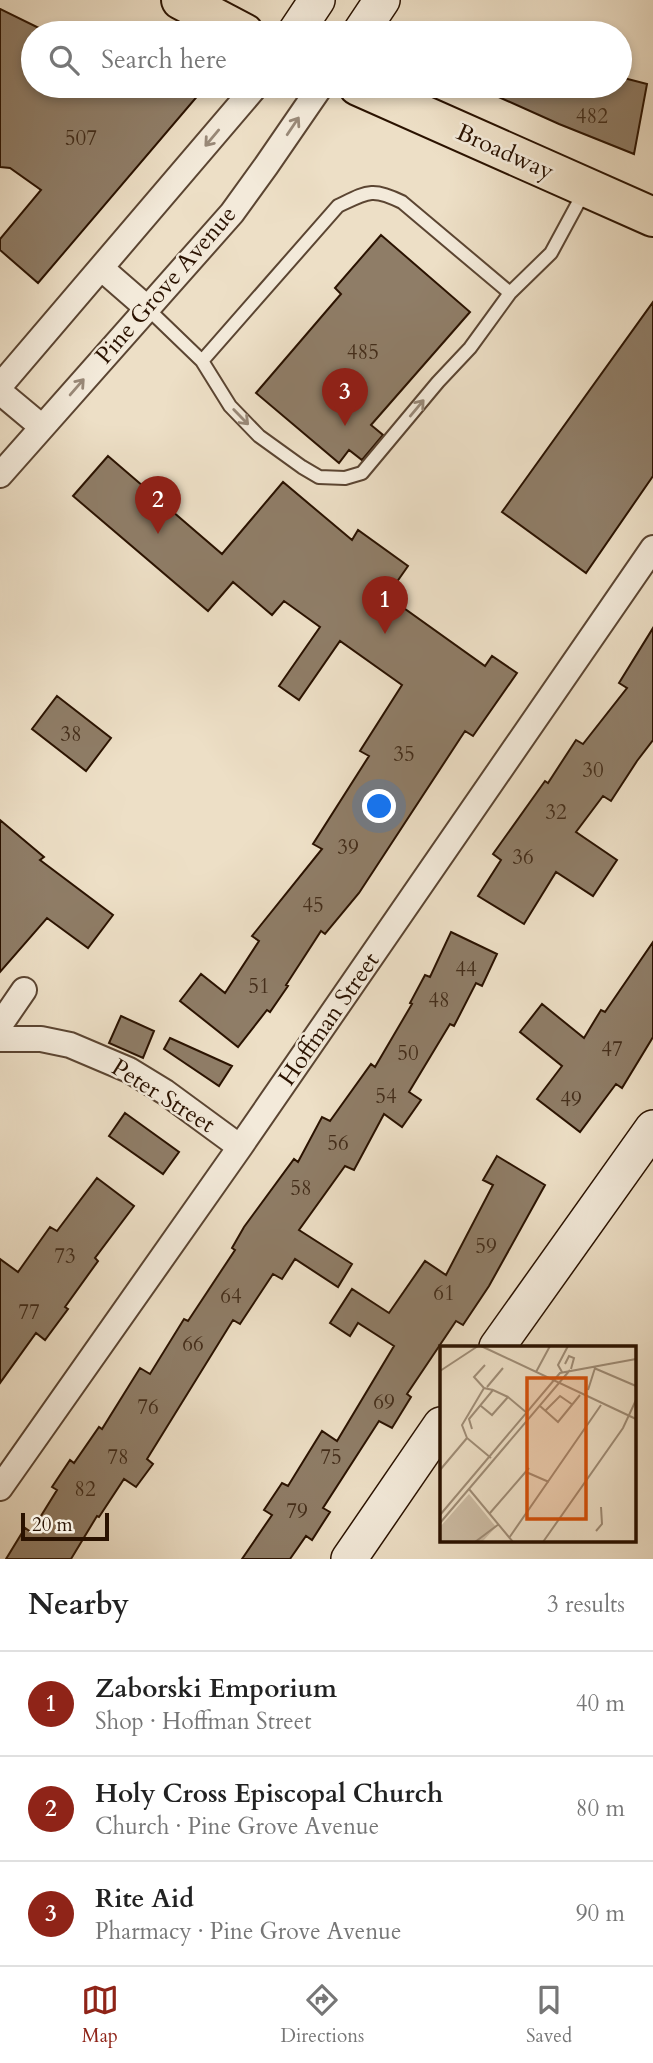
<!DOCTYPE html>
<meta charset="utf-8">
<style>
body{margin:0;font-family:Cardo,serif;background:#f2f2f2;color:#222}
.scale{position:absolute;left:21px;bottom:18px;width:88px;box-sizing:border-box;padding-left:7px;border:4px solid #2a1200;border-top:0;font-size:19px;line-height:24px;white-space:nowrap;color:#2a1200;-webkit-text-stroke:5px #f3eada;paint-order:stroke}
.you{position:absolute;left:380px;top:807px;width:24px;height:24px;margin:-18px;border:5px solid #fff;border-radius:50%;background:#1a73e8;box-shadow:0 0 0 10px #1a73e833}
.badge{display:grid;place-items:center;width:46px;height:46px;border-radius:50%;background:#8f2418;color:#fff;font-size:23px;font-weight:700}
.pin{position:absolute;translate:-50% -58px;filter:drop-shadow(0 2px 4px #0008)}
.pin::after{content:'';position:absolute;top:37px;width:24px;height:21px;background:inherit;clip-path:polygon(0 0,100% 0,50% 100%)}
.list{margin:0;padding:0;list-style:none}
h2{display:flex;justify-content:space-between;align-items:center;height:91px;margin:0;padding:0 28px;font-size:30px}
h2 small{font-size:23px;font-weight:400;color:#767676}
.list li{display:grid;grid-template-columns:46px 1fr auto;gap:21px;align-items:center;box-sizing:border-box;height:105px;padding:0 28px;border-top:2px solid #e0e0e0}
.list b{display:block;font-size:26px;white-space:nowrap}
.list p{margin:0;font-size:23px;white-space:nowrap;color:#767676}
.list em{font-size:23px;font-style:normal;color:#767676}
.icon{flex:none;width:38px;height:38px;fill:none;stroke:currentColor;stroke-width:2;stroke-linecap:round;stroke-linejoin:round}
.map{position:relative;flex:none;width:653px;height:1559px;overflow:hidden}
.search{position:absolute;background:#fff;box-shadow:0 4px 10px #0003;left:21px;right:21px;top:21px;height:77px;display:flex;align-items:center;gap:18px;box-sizing:border-box;padding:0 24px;border-radius:38px;color:#767676;font-size:26px}
.sheet{height:406px;background:#fff}
nav{display:flex;justify-content:space-around;align-items:center;box-sizing:border-box;height:98px;border-top:2px solid #e0e0e0;background:#fff;font-size:19px;color:#767676}
nav a{display:grid;justify-items:center;gap:4px}
nav .on{color:#8f2418}
.map>svg:first-child{display:block}
.building{fill:#8f7d67;stroke:#2a1200;stroke-width:2}
.lines{fill:none;stroke-linecap:round;stroke-linejoin:round}
.lane-casing{stroke:#5b4532;stroke-width:16}
.street-casing{stroke:#5b4532;stroke-width:28}
.secondary-casing{stroke:#2a1200;stroke-width:38}
.highway-casing{stroke:#2a1200;stroke-width:42}
.lane{stroke:#f3eada;stroke-width:12}
.street{stroke:#f3eada;stroke-width:24}
.secondary{stroke:#f3eada;stroke-width:35}
.highway{stroke:#eddfc6;stroke-width:38}
.oneway{stroke:#998978}
.labels{text-anchor:middle;dominant-baseline:central;stroke-width:5;stroke-linejoin:round;paint-order:stroke}
.number-label{font-size:21px;fill:#432d1a}
.street-label{font-size:24px;fill:#2a1200;stroke:#f3eada}
.inset-road{fill:none;stroke:#9f8d77;stroke-width:2}
.view{fill:#d5520b;fill-opacity:0.15;stroke:#d5520b;stroke-width:3.5}
.inset-edge{fill:none;stroke:#2a1200;stroke-width:3.5}
</style>
<div class="map">
<svg width="653" height="1559" viewBox="0 0 653 1559">
<rect width="100%" height="100%" fill="#eddfc6"/>
<filter id="stains"><feTurbulence type="fractalNoise" baseFrequency=".00286" numOctaves="4"/><feColorMatrix values="0 0 0 0 .2 0 0 0 0 .09 0 0 0 0 .02 0 0 0 .5 -.17"/></filter>
<radialGradient id="worn" r=".72"><stop offset=".6" stop-color="#630" stop-opacity="0"/><stop offset="1" stop-color="#630" stop-opacity=".3"/></radialGradient>
<path class="building" d="M0,9L41,29L39,33H33V86H206L38,283L0,250V239L41,190L10,168L0,167Z
M620,77L647,84L634,154L559,124L474,86H620Z
M381,235L470,312L371,425L383,435L362,460L349,450L339,463L256,393L341,294L335,288Z
M653,302V476L586,573L502,512Z
M108,456L222,554L283,482L352,540L358,530L408,566L387,596L485,666L492,656L517,673L473,736L465,731L359,893L325,934L321,931L286,985L288,986L270,1012L267,1010L238,1047L180,1001L201,974L225,993L259,941L252,936L322,849L313,844L369,756L360,751L402,685L340,641L299,700L279,686L320,627L284,601L272,615L233,582L208,611L73,496Z
M653,628V740L637,761L611,801L603,796L576,832L617,860L593,896L556,872L524,924L478,896L501,860L493,854L545,781L548,783L576,740L583,744L627,688L619,683Z
M57,696L111,738L86,771L32,729Z
M0,820L44,857L40,860L113,915L88,948L47,918L0,972Z
M451,932L497,954L482,986L476,983L454,1026L450,1024L409,1092L421,1100L402,1127L384,1114L354,1170L345,1166L299,1230L352,1264L338,1287L295,1259L282,1279L273,1274L240,1324L233,1320L147,1459L153,1464L136,1487L124,1479L99,1517L97,1516L71,1559H6L25,1528L31,1532L57,1490L52,1487L70,1460L74,1463L99,1427L102,1429L140,1368L150,1374L184,1319L188,1321L235,1250L232,1248L244,1227L294,1159L298,1162L322,1117L330,1121L371,1064L375,1067L412,1004L410,1003L425,975L430,977Z
M653,942V1037L622,1088L616,1084L580,1132L537,1099L562,1066L520,1032L542,1004L584,1038L601,1010L605,1012Z
M121,1016L154,1031L143,1058L109,1043Z
M170,1038L232,1066L219,1086L164,1049Z
M125,1113L179,1152L163,1174L109,1136Z
M497,1156L545,1185L489,1286L463,1325L456,1321L407,1394L411,1397L392,1428L379,1421L323,1508L330,1512L312,1540L306,1536L290,1559H242L272,1515L264,1510L282,1483L288,1486L322,1431L337,1441L394,1346L358,1323L350,1336L330,1323L352,1289L389,1313L425,1261L446,1275L493,1185L483,1180Z
M97,1178L134,1206L95,1258L98,1261L65,1307L68,1309L45,1340L36,1333L0,1383V1259L18,1272L50,1227L57,1231Z"/>
<g class="lines">
<defs>
<path id="lane" d="M147,308L202,361L230,406L259,436L302,467L319,477L345,478L362,473L438,382L470,348L510,293L551,253L584,192
M202,361L338,206C367,192 372,187 402,202L510,293"/>
<path id="street" d="M101,268L147,308
M0,386L256,86
M0,392L42,427
M0,475L232,213L266,166L321,86
M0,1025L24,990
M0,1039H41L70,1045L129,1070L165,1092L240,1147
M0,1488L240,1147L653,548"/>
<path id="secondary" d="M295,33L317,0
M360,33L382,0
M497,1347L653,1128
M349,1559L441,1425"/>
<path id="highway" d="M181,0L244,33
M358,86L653,217"/>
</defs>
<use href="#lane" class="lane-casing"/>
<use href="#street" class="street-casing"/>
<use href="#secondary" class="secondary-casing"/>
<use href="#highway" class="highway-casing"/>
<use href="#lane" class="lane"/>
<use href="#street" class="street"/>
<use href="#secondary" class="secondary"/>
<use href="#highway" class="highway"/>
</g>
<defs><path id="oneway-shaft" d="M-6 0H5M1.5-3L5.5 0L1.5 3" fill="none" stroke-width="1.6" stroke-linecap="round" stroke-linejoin="round" transform="scale(1.75)"/></defs>
<g class="oneway">
<use href="#oneway-shaft" transform="translate(293 126) rotate(-56)"/>
<use href="#oneway-shaft" transform="translate(212 138) rotate(130)"/>
<use href="#oneway-shaft" transform="translate(77 387) rotate(-49)"/>
<use href="#oneway-shaft" transform="translate(417 408) rotate(-50)"/>
<use href="#oneway-shaft" transform="translate(241 417) rotate(46)"/>
</g>
<g class="labels">
<g class="number-label">
<text x="592" y="116">482</text>
<text x="81" y="138">507</text>
<text x="363" y="352">485</text>
<text x="71" y="734">38</text>
<text x="404" y="754">35</text>
<text x="593" y="770">30</text>
<text x="556" y="812">32</text>
<text x="348" y="847">39</text>
<text x="523" y="857">36</text>
<text x="313" y="905">45</text>
<text x="466" y="969">44</text>
<text x="259" y="986">51</text>
<text x="439" y="1000">48</text>
<text x="612" y="1049">47</text>
<text x="408" y="1053">50</text>
<text x="386" y="1096">54</text>
<text x="571" y="1099">49</text>
<text x="338" y="1143">56</text>
<text x="301" y="1188">58</text>
<text x="486" y="1246">59</text>
<text x="65" y="1256">73</text>
<text x="444" y="1293">61</text>
<text x="231" y="1296">64</text>
<text x="29" y="1312">77</text>
<text x="193" y="1344">66</text>
<text x="384" y="1402">69</text>
<text x="148" y="1407">76</text>
<text x="118" y="1457">78</text>
<text x="331" y="1457">75</text>
<text x="85" y="1489">82</text>
<text x="297" y="1511">79</text>
</g>
<g class="street-label">
<text transform="translate(505 152) rotate(24)">Broadway</text>
<text transform="translate(166 285) rotate(-49)">Pine Grove Avenue</text>
<text transform="translate(329 1019) rotate(-55)">Hoffman Street</text>
<text transform="translate(163 1096) rotate(32)">Peter Street</text>
</g>
</g>
<g transform="translate(440 1346)">
<rect width="196" height="196" fill="#eddfc6"/>
<path d="M29,148L56,181L42,196H0V181Z" fill="#ccbca4"/>
<path class="inset-road" d="M41,0L196,73M125,18L129,10L134,12L131,23M45,19L34,31L44,42L53,44M154,22L196,40M0,25L38,0M96,26L110,0M122,26L118,19L128,0M47,41L63,22M44,42L22,79L27,92L51,112M148,44L155,22M41,60L52,69L68,51L87,67M100,60L118,76L140,49M105,65L120,50L133,59M32,83L29,73L53,44L68,51M0,124L27,92M86,126L109,136M29,143L73,196M50,167L89,122M0,169L120,27L196,13M0,177L130,24M156,185L162,178L161,161M69,192L161,59M35,196L59,178M103,196L183,82L196,54"/>
<path class="view" d="M87,32H146V173H87Z"/>
<rect width="196" height="196" class="inset-edge"/>
</g>
<rect width="100%" height="100%" filter="url(#stains)"/>
<rect width="100%" height="100%" fill="url(#worn)"/>
</svg>
<div class="scale">20 m</div>
<div class="you"></div>
<div class="pin badge" style="left:385px;top:634px">1</div>
<div class="pin badge" style="left:158px;top:534px">2</div>
<div class="pin badge" style="left:345px;top:426px">3</div>
<div class="search"><svg class="icon" aria-label="search" viewBox="0 0 24 24"><circle cx="10" cy="10" r="6"/><path d="M15 15l6 6"/></svg>Search here</div>
</div>
<section class="sheet">
<h2>Nearby<small>3 results</small></h2>
<ul class="list">
<li><span class="badge">1</span><div><b>Zaborski Emporium</b><p>Shop · Hoffman Street</p></div><em>40 m</em></li>
<li><span class="badge">2</span><div><b>Holy Cross Episcopal Church</b><p>Church · Pine Grove Avenue</p></div><em>80 m</em></li>
<li><span class="badge">3</span><div><b>Rite Aid</b><p>Pharmacy · Pine Grove Avenue</p></div><em>90 m</em></li>
</ul>
</section>
<nav>
<a class="on"><svg class="icon" aria-label="map" viewBox="0 0 24 24"><path d="M3 6l6-2 6 2 6-2v14l-6 2-6-2-6 2zM9 4v14M15 6v14"/></svg>Map</a>
<a><svg class="icon" aria-label="directions" viewBox="0 0 24 24"><path d="M12 3l9 9-9 9-9-9zM9 14v-3h6M13 9l2 2-2 2"/></svg>Directions</a>
<a><svg class="icon" aria-label="saved" viewBox="0 0 24 24"><path d="M7 4h10v16l-5-4-5 4z"/></svg>Saved</a>
</nav>
